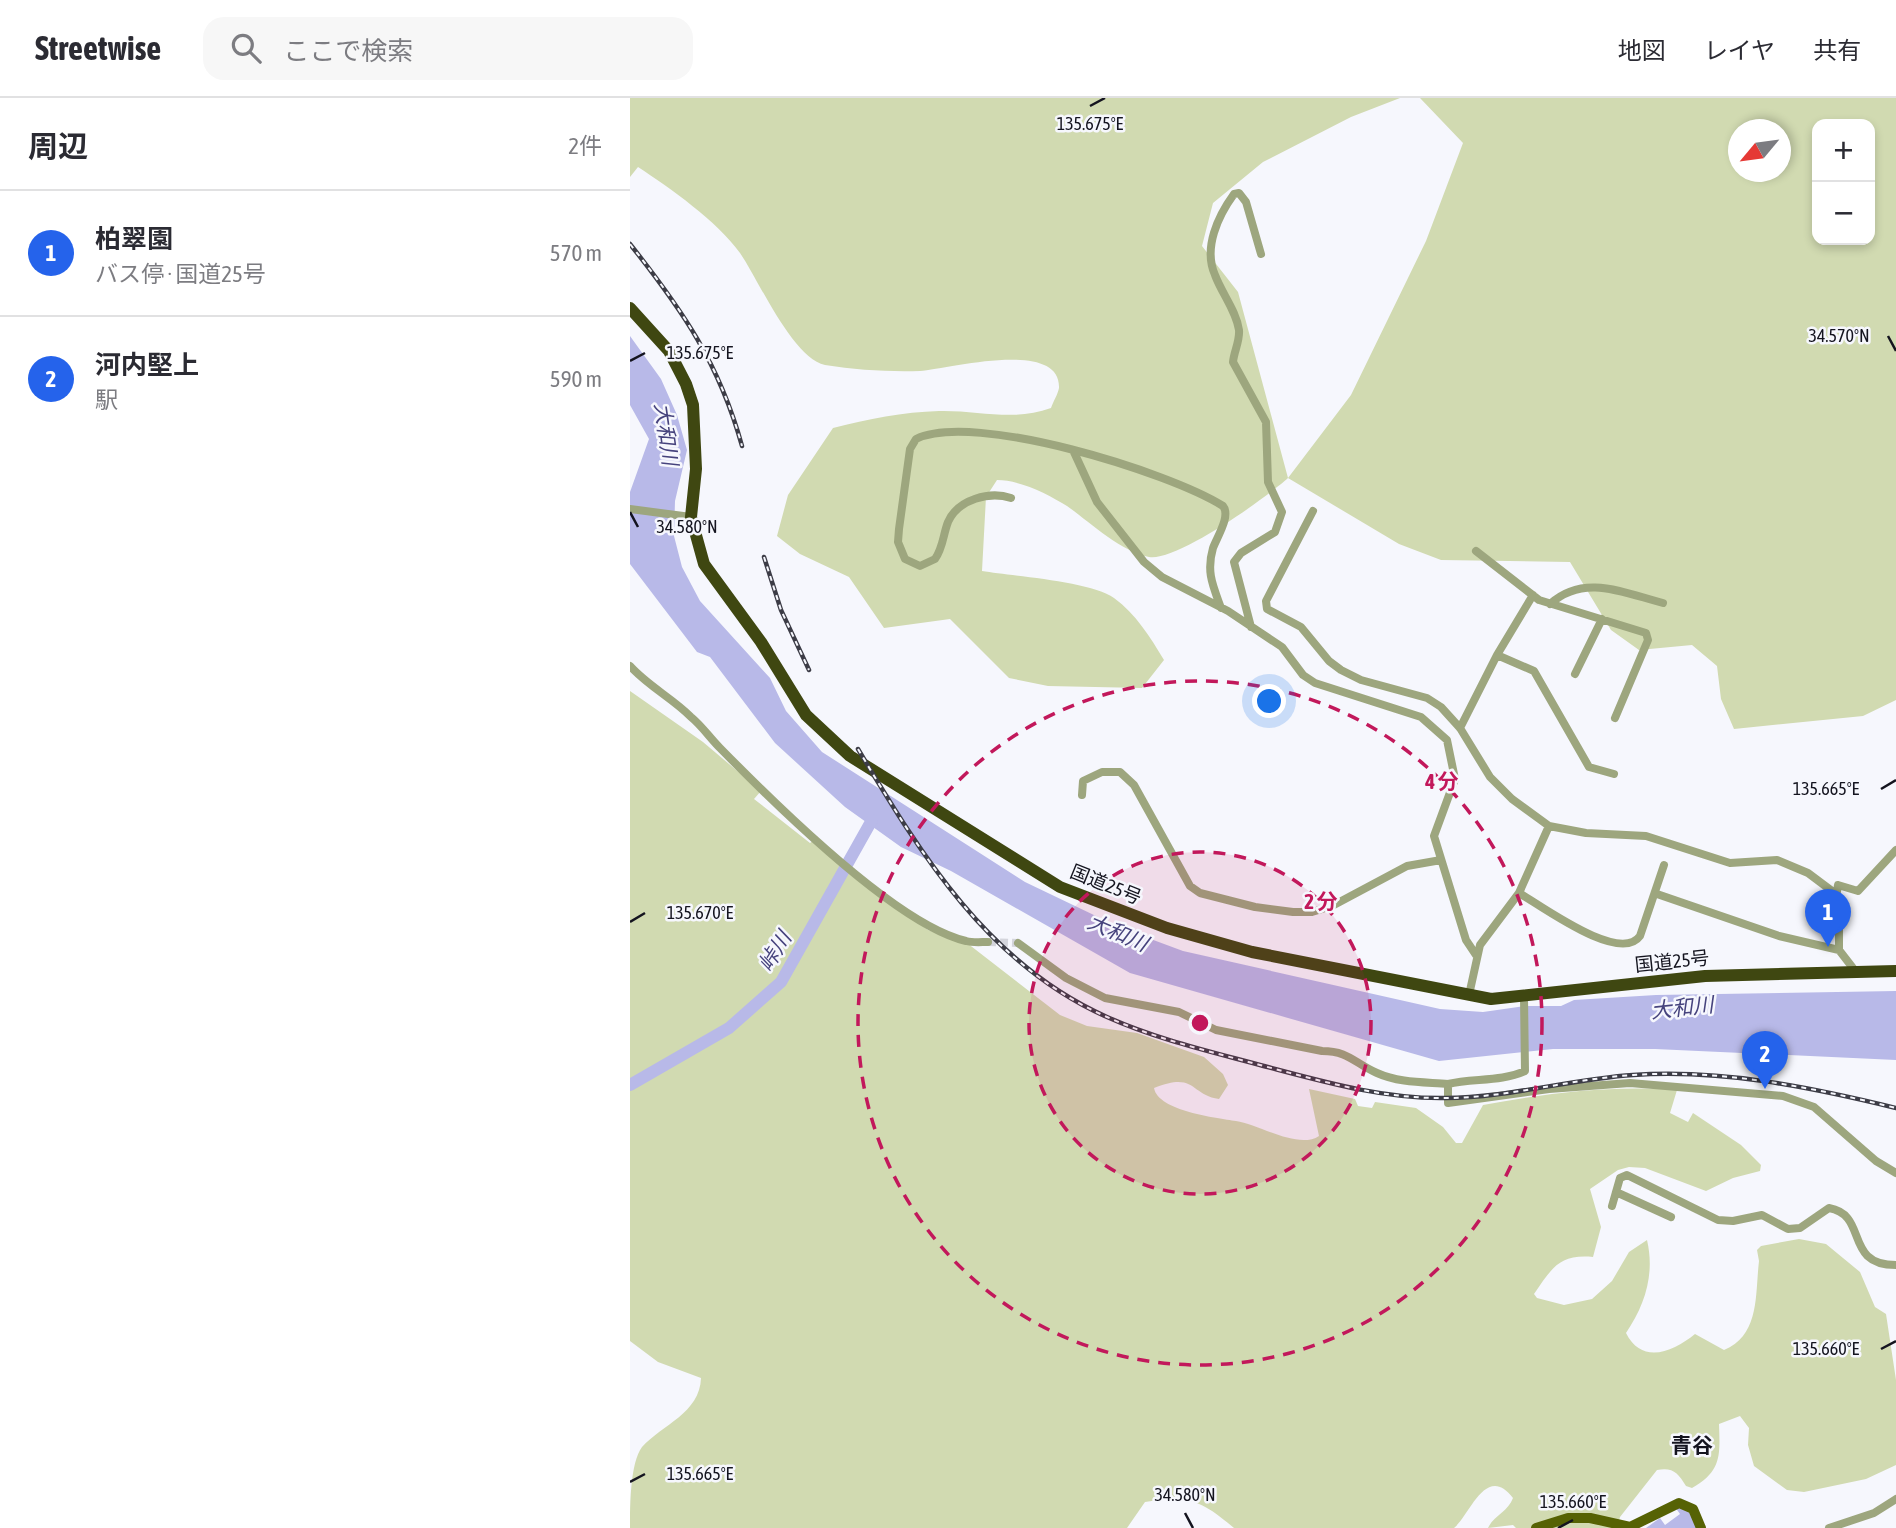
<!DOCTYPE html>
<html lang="ja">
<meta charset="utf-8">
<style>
body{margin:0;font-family:"Asap Condensed","Noto Sans JP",sans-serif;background:#f7f7f7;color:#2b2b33}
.controls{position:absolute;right:21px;top:21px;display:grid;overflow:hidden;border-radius:14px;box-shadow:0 4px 10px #0003}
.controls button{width:63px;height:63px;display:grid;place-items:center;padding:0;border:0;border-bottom:2px solid #e1e1e2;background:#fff;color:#2b2b33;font:35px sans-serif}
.compass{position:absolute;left:1098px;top:21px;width:63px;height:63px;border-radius:50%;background:#fff;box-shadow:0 4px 10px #0003;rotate:241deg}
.you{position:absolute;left:640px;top:604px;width:24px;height:24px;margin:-18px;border:5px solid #fff;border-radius:50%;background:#1a73e8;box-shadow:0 0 0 10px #1a73e833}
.badge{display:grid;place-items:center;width:46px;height:46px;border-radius:50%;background:#2563eb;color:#fff;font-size:23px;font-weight:700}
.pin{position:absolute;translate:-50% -58px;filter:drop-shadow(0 2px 4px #0008)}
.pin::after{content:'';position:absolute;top:37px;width:24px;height:21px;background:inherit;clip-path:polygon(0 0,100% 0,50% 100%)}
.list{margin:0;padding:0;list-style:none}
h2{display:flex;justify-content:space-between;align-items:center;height:91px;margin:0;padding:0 28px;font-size:30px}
h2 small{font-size:23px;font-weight:400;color:#7c7c81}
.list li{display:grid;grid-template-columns:46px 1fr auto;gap:21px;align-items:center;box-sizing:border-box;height:126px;padding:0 28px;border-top:2px solid #e1e1e2}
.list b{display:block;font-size:26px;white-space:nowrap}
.list p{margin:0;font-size:23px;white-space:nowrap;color:#7c7c81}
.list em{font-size:23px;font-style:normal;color:#7c7c81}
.icon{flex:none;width:38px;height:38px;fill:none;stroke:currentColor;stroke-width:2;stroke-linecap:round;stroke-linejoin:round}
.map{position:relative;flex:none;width:1266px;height:1430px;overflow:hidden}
header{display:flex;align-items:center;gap:42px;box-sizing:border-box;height:98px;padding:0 35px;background:#fff;border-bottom:2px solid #e1e1e2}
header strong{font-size:33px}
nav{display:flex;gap:38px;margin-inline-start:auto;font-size:24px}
.search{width:490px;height:63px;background:#f7f7f7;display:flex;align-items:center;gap:18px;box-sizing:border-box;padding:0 24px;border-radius:21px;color:#7c7c81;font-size:26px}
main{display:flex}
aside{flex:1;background:#fff}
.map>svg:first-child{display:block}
.green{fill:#d1dab1;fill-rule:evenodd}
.water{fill:#b8b9e8}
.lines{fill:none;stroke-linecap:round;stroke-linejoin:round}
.river{stroke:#b8b9e8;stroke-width:12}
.minor-tunnel{stroke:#d4d5dc;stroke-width:8;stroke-dasharray:8 4;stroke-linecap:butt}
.minor{stroke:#9da67e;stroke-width:8}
.major{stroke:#566204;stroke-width:10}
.highway{stroke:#3f4711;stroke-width:12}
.rail-casing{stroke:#3c3c46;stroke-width:4.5}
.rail{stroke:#f6f7fd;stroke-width:2;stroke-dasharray:5;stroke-linecap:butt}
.ticks{fill:none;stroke:#14141f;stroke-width:2.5}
.ring{fill:none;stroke:#c2185b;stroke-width:3.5;stroke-dasharray:12 9}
.labels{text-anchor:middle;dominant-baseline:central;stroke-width:5;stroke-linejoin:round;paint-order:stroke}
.street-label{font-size:19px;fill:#14141f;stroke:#f6f7fd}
.water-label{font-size:21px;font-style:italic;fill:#46437d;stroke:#f6f7fd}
.neighbourhood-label{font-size:21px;font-weight:bold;fill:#14141f;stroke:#f6f7fd}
.ticks-label{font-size:18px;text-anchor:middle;fill:#14141f;stroke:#f6f7fd;stroke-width:5;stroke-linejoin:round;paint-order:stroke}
.centre{fill:#c2185b;stroke:#f6f7fd;stroke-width:3.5}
.ring-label{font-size:21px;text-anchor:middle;font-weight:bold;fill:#c2185b;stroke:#f6f7fd;stroke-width:5;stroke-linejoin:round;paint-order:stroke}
</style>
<header>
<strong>Streetwise</strong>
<div class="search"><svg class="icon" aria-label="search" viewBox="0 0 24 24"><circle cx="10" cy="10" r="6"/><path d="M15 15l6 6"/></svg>ここで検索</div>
<nav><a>地図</a><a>レイヤ</a><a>共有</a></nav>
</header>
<main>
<aside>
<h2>周辺<small>2件</small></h2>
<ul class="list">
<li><span class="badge">1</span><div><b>柏翠園</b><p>バス停 · 国道25号</p></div><em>570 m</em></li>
<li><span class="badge">2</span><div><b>河内堅上</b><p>駅</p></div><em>590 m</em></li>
</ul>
</aside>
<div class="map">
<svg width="1266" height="1430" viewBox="0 0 1266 1430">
<rect width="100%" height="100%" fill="#f6f7fd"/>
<path class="green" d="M0,0H770L721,19L633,64L583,105L572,148L608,194L658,380L721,297L796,143L833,45L790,0H1266V602L1233,618L1104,631L1091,601L1087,568L1062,547L1009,552L981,532L940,464L811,462L769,446L658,380C636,400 546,464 519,459C490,453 461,425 437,408C418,396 390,382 367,382L356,399L352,473C382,478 461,483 484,500C506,516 520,539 534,562L512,590L418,588L379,580L320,521L254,530L219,479L170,456L147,438L158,397L203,330C238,321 273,314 309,313C348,312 384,324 421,310C423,304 428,296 429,290C431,240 317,271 290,273C259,274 226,272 195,267C163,261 128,181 110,155C87,123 40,90 8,69L0,79ZM1187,26H1240V142H1187ZM1108,32H1150V74H1108Z
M0,593L73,644L131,693L124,701L180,745L184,742L298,832L337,845L430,917L457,928L507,935L574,959L593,976L598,987L589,1001C560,997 566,973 524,990C528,1013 587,1020 606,1023C628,1026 668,1052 689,1038L679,991L725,1001L728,1008L742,1010L745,1004L786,1010L813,1029L826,1045H832L853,1007C918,995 981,987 1047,992L1040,1015L1058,1024L1063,1015L1111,1047L1131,1067L1130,1073L1103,1080L1076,1093L1015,1070L999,1069L988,1072L960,1091L971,1129L963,1159C929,1156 922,1170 904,1196L907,1200L934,1207L962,1201L982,1183L999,1154L1017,1142C1025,1176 1015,1207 996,1235C1012,1267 1043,1254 1065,1236L1094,1252C1130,1237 1125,1197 1129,1163L1127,1152L1131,1148L1169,1141L1196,1146L1230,1174L1245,1209L1256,1216L1266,1282V1367L1236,1381L1174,1394L1157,1392L1124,1368L1118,1347L1119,1330L1110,1318L1089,1326C1090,1357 1092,1373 1062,1390L1056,1388C1048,1375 1043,1369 1027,1372L990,1419L987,1430H886L883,1427L858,1430C864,1417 878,1414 883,1400C856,1365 840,1417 824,1430H604C571,1402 559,1397 515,1404L497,1430H0C0,1409 0,1365 12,1349C32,1327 70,1315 71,1280L28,1264L0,1243Z"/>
<path class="water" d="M0,238L31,281L47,317L57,352L45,403L44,438L52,469L70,503L140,580L156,613L192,654L395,784L491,830L553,853L810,911L853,914L895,908H931L944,902L1026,897L1266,893V962L1025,951H923L809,963L500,875L321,773L271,749L215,709L145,645L80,559L67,554L0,466V394L19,341L0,307Z
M1045,1409H1056L1069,1430H1016L1030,1420L1035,1427L1050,1416Z"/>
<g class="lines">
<path class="river" d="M0,987L99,930L151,884L242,722"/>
<path class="minor-tunnel" d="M358,844L388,845"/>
<path class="minor" d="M443,352L467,404L514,464L532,479L598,513L652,549L673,577L685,585L791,619L817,642L825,681L804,738L836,842L846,857
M381,400C360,393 328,401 318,424C313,437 313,450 305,461L290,468L275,461L268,444L269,431L280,351L286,341C344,313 539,374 593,408C601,418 587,439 583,450C576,474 583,488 591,510
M0,411L61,419
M683,413L636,503L637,511L671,529L699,563L711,572L731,582L797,600L811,609L830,630L860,679L882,701L919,728L956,735L1016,738L1100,765L1147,762L1178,775L1202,793L1209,808V852L1226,874
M846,453L909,502L1016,535L1018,542L985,620
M920,506C954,475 994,495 1033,505
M621,529L604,464L611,455L645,434L652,414L638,384L636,324L603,264C604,253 610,243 609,232C606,212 592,196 585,177C573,150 588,118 604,96L609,95L616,104L631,156
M867,557L904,573L959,669L984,676
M0,568C18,588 42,600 61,619C72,628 80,640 90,650C142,703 267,827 336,843C343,845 351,844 358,844
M945,576L972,521
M830,630L867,557L903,497
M452,697L453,683L472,674H490L504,687L560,788L570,795L625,809L663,814H682L702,808L777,768L811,762
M889,795C913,809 990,866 1010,838L1034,767
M1027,796L1149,838L1209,852
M1206,800L1208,787L1228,793L1266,752
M388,845L436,880L475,900L549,914L586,932L692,953C719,953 724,965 747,975C769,985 795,984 818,986V1005L919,991L1000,985L1153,998L1184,1009L1246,1063L1266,1075
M839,897L850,847L889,795L919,728
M818,986C843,980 871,984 895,973L894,899
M986,1094L1041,1119
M982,1108L990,1080L997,1077L1088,1122L1103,1123L1132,1117L1158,1131L1170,1130L1199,1110C1239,1117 1213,1167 1266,1167
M1199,1430L1244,1415L1266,1401"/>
<path class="major" d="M906,1430L938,1420H960L1000,1429L1049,1405L1063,1411L1071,1430"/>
<path class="highway" d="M0,210L39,253L56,286L63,307L66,371L61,419L74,466L131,544L176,617L220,658L430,789L537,830L622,854L861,901L1075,878L1266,873"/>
<defs>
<path id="rail" d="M0,146C53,213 89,265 112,348
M134,459L151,512L179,572
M228,651C291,757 359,867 477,919C526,941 578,953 630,967C691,983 752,1001 815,1000C878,1000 940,981 1003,977C1092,971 1180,989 1266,1010"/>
</defs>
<use href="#rail" class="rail-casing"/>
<use href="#rail" class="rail"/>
</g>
<path class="ticks" d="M460,8L475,0M1258,238L1266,253M0,263L15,255M0,414L8,429M1251,691L1266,682M0,824L15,815M1251,1251L1266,1243M0,1384L15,1376M555,1415L563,1430M928,1430L943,1422"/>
<circle cx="570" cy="925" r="171" fill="#c2185b" fill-opacity=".12"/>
<g class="ring">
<circle cx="570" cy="925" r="171"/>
<circle cx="570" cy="925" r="342"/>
</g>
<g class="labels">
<g class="street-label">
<text transform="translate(476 786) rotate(22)">国道25号</text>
<text transform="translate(1042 863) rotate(-6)">国道25号</text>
</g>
<g class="water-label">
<text transform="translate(37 336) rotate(82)">大和川</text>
<text transform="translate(488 834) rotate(23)">大和川</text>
<text transform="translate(144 853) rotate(-58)">峠川</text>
<text transform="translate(1052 909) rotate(-6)">大和川</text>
</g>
<g class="neighbourhood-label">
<text x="1062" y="1347">青谷</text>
</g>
</g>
<g class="ticks-label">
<text x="460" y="32">135.675°E</text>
<text x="1209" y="244">34.570°N</text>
<text x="70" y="261">135.675°E</text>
<text x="57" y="435">34.580°N</text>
<text x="1196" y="697">135.665°E</text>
<text x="70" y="821">135.670°E</text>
<text x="1196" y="1257">135.660°E</text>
<text x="70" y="1382">135.665°E</text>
<text x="555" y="1403">34.580°N</text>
<text x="943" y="1410">135.660°E</text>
</g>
<circle cx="570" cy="925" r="10" class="centre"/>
<g class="ring-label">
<text x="812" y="691">4 分</text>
<text x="691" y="811">2 分</text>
</g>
</svg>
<div class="controls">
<button>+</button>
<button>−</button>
</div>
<svg class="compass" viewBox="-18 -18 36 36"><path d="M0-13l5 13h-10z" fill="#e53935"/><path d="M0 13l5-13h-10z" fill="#7c7c81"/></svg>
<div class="you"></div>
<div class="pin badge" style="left:1198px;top:849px">1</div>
<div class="pin badge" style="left:1135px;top:991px">2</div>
</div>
</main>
